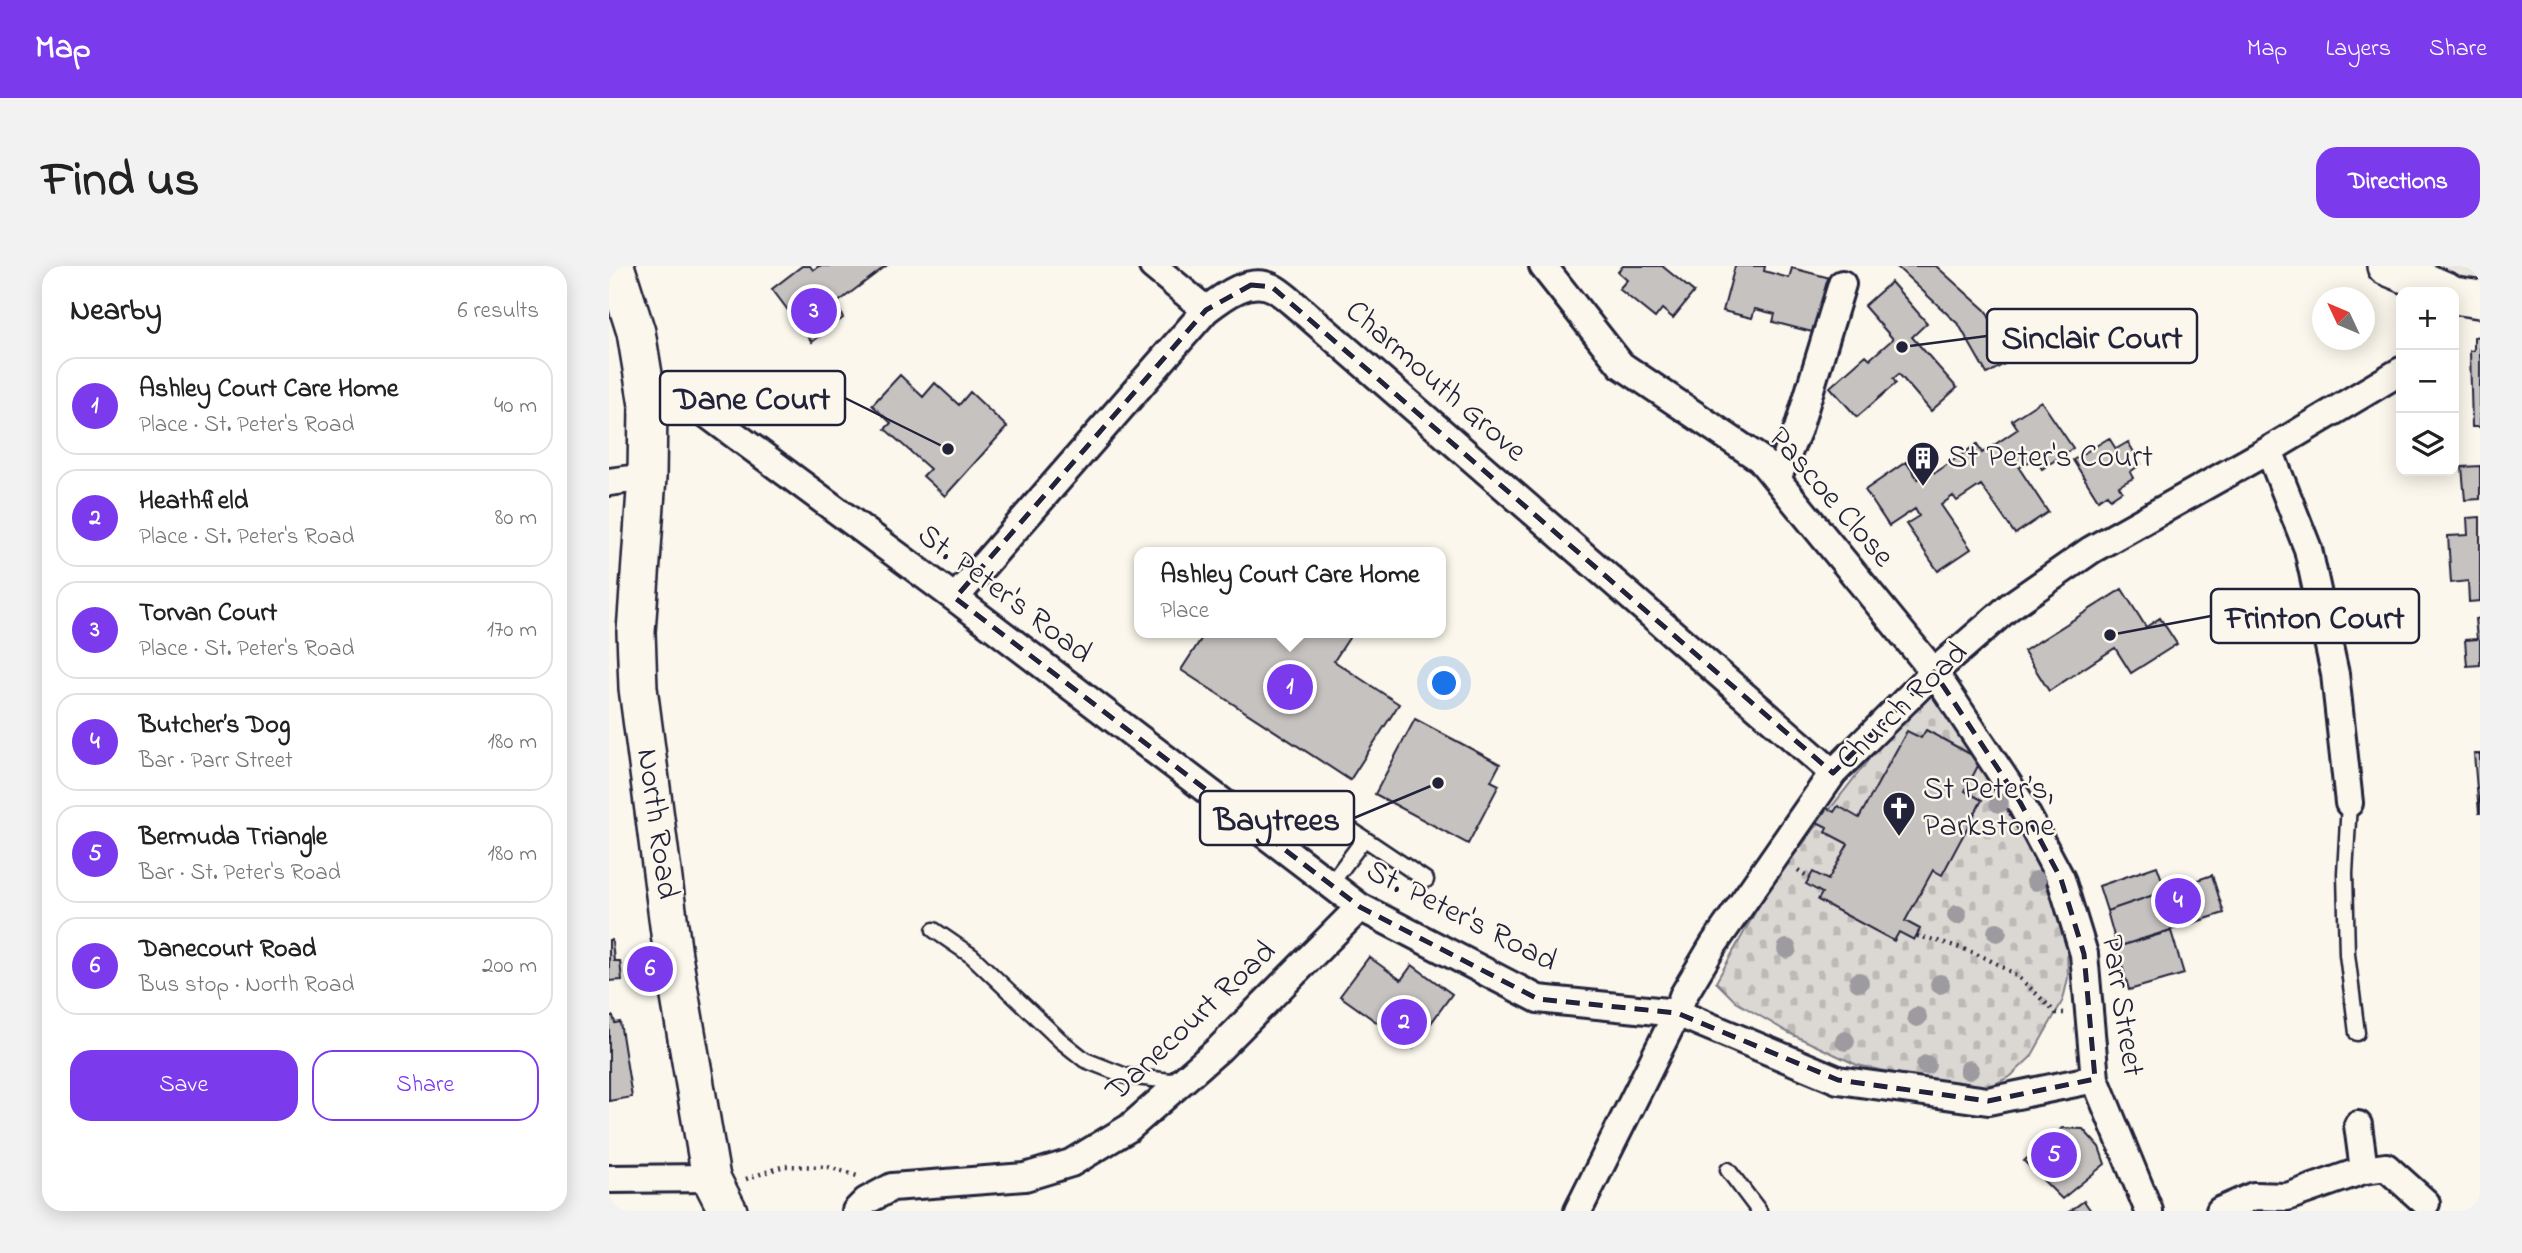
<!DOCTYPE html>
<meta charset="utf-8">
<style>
body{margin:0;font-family:"Indie Flower",sans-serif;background:#f2f2f2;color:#222}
.controls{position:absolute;right:21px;top:21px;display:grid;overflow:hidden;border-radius:14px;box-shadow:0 4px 18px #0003}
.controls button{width:63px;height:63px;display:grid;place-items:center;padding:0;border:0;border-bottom:2px solid #e0e0e0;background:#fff;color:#222;font:35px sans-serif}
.compass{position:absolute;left:1703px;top:21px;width:63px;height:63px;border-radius:50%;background:#fff;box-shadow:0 4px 18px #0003;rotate:314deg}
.you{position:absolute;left:836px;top:418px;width:24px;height:24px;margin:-18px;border:5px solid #fff;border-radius:50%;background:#1a73e8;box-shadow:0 0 0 10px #1a73e833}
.badge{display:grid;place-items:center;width:46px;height:46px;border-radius:50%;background:#7c3aed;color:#fff;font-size:23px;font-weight:700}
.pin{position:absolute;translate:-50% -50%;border:4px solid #fff;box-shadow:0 2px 7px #0006}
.popup{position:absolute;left:525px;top:281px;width:312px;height:91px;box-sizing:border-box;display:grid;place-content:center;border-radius:14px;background:#fff;filter:drop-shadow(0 2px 5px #0005);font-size:23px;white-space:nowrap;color:#767676}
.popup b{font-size:26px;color:#222}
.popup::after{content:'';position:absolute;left:50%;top:100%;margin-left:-14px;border:14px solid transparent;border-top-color:#fff}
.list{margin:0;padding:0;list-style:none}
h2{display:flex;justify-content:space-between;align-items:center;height:91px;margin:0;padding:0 28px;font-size:30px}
h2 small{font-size:23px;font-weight:400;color:#767676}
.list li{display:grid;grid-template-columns:46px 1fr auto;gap:21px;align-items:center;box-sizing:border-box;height:98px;margin:0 14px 14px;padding:0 14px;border:2px solid #e0e0e0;border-radius:21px}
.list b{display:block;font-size:26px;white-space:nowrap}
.list p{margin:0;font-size:23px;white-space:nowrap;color:#767676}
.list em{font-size:23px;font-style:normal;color:#767676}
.actions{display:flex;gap:14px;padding:21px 28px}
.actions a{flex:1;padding:16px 0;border:2px solid #7c3aed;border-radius:21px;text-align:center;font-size:24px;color:#7c3aed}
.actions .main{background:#7c3aed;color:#fff}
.icon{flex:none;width:38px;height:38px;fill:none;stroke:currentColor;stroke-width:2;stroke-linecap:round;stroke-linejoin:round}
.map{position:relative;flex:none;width:1871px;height:945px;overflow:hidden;border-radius:21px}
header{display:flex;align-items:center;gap:42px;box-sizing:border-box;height:98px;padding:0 35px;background:#7c3aed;color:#fff}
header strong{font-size:33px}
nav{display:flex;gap:38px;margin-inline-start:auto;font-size:24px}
.intro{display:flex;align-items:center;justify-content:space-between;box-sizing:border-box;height:168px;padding:0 42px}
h1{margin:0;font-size:49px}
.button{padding:18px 32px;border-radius:21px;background:#7c3aed;color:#fff;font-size:24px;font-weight:700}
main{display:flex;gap:42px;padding:0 42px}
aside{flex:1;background:#fff;border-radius:21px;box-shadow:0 4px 18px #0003}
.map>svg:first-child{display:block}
.built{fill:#ebe7df}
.cemetery{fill:url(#cemetery-stones);stroke:#7e7d87;stroke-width:2}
.building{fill:#c6c2c0;stroke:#22223b;stroke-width:2}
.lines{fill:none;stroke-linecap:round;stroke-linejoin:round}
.lane-casing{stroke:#22223b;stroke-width:19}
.street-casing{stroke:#22223b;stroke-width:32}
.secondary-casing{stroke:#22223b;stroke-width:42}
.path{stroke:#22223b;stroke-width:4.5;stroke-dasharray:2 5;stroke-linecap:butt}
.lane{stroke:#fbf7ec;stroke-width:14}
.street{stroke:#fbf7ec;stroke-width:26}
.secondary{stroke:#fbf7ec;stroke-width:37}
.tree{fill:#9d9ba0}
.marked{fill:none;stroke:#22223b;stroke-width:5;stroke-dasharray:14 9;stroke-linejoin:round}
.labels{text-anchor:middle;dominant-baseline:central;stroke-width:5;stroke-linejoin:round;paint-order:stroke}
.street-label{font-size:32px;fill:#22223b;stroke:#fbf7ec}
.poi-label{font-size:32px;fill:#22223b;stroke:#fbf7ec;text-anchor:start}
.leader{fill:none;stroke:#22223b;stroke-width:2.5}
.callout-dot{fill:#22223b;stroke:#fbf7ec;stroke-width:2.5}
.callout{fill:#fbf7ec;stroke:#22223b;stroke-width:2.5}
.callout-label{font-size:33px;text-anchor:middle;font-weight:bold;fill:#22223b}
</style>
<header>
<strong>Map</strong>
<nav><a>Map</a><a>Layers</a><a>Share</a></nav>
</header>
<div class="intro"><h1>Find us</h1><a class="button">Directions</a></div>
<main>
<aside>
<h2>Nearby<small>6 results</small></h2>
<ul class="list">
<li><span class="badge">1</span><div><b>Ashley Court Care Home</b><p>Place · St. Peter's Road</p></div><em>40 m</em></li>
<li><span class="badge">2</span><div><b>Heathfield</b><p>Place · St. Peter's Road</p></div><em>80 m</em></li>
<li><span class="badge">3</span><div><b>Torvan Court</b><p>Place · St. Peter's Road</p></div><em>170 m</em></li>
<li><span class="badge">4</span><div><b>Butcher’s Dog</b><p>Bar · Parr Street</p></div><em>180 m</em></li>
<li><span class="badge">5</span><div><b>Bermuda Triangle</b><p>Bar · St. Peter's Road</p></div><em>180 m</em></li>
<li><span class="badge">6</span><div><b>Danecourt Road</b><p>Bus stop · North Road</p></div><em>200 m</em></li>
</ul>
<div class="actions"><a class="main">Save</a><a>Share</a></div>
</aside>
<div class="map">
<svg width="1871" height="945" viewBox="0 0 1871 945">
<defs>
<pattern id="cemetery-stones" width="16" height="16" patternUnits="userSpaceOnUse" patternTransform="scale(1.75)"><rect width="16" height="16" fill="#dbd8d3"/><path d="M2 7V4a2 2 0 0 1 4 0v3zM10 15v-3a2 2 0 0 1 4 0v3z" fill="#bcb9b6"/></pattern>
</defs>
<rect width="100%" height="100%" fill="#fbf7ec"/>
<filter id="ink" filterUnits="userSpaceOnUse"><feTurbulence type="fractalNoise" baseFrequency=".0143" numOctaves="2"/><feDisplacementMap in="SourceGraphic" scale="14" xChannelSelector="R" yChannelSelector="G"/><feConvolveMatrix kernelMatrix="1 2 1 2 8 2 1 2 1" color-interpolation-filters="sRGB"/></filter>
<g filter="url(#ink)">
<path class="built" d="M1777,0H1871V33Z"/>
<path class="cemetery" d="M1316,427L1325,431L1410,556L1447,643L1458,682L1459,712L1454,734L1422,791L1402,810L1380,821L1300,810L1248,799L1180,767L1127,736L1107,716L1161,620L1306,434Z"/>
<path class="building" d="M193,0H201L204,4L210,0H277L228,37L234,52L203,76L163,23Z
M1014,0H1053L1085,26L1064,52L1053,43L1046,52L1010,23L1018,14L1009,6Z
M1126,0H1156L1155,5L1180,12L1183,2L1221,12L1207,67L1164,56L1166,48L1146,43L1143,52L1114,45Z
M1287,0H1327L1376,44L1404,93L1378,108L1350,59Z
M1282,16L1318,57L1303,71L1348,122L1322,145L1290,108L1284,113L1287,117L1248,151L1221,121L1257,89L1261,93L1284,73L1255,40Z
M1871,70V161H1863L1861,85L1865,84V71Z
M291,109L314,131L326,117L350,139L361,126L398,161L336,230L314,210L321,203L276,163L282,157L263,139Z
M1432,135L1464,182L1433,203L1426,192L1410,202L1439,246L1406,268L1372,219L1348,235L1344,230L1332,239L1362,283L1329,305L1297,258L1310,250L1306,243L1280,260L1256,224L1297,196L1309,213L1323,203L1326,207L1368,178L1373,187L1409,163L1403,154Z
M1500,172L1507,183L1519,176L1532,198L1521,206L1524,212L1510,220L1513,225L1501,233L1498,228L1489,234L1464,194Z
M1871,200V233L1856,234L1853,201Z
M1871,251V335L1860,336L1859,315L1842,317L1839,270L1859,269L1858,252Z
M1513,323L1537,361L1551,352L1568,378L1522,407L1506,382L1440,425L1415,385Z
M1871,352V399L1858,400L1856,374L1868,373L1866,353Z
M596,367H669L675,371L678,367H738L742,369L725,395L790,438L741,514L572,404Z
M806,453L891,498L882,515L890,519L859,578L766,528Z
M1317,464L1372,494L1356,525L1373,534L1333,609L1324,604L1296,655L1311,663L1305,674L1290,666L1285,675L1209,634L1213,627L1197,618L1204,606L1219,614L1239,578L1216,566L1218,561L1208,556L1216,541L1225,546L1229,540L1250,552L1298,465L1312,472Z
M1865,488H1871V547H1870Z
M1548,600L1557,625L1498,645L1490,620Z
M1603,609L1615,647L1508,681L1498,645Z
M1562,665L1575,708L1520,724L1508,681Z
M0,674H3L5,695H11L13,714L0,715Z
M760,691L792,714L803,699L843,728L804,782L731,730Z
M0,750H4L6,757L11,756L23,831L0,835Z
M1453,862L1474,863L1490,881L1496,898L1453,933L1415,895Z
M1475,935L1482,945H1461Z"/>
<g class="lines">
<defs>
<path id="lane" d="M1740,537L1736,607L1738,688L1748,767
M741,563L817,614
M721,619L755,573
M325,664L363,690L451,774L476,794L517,810L571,816
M1119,904L1150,945"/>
<path id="street" d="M544,0L597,44
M934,0L1012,99L1151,193L1325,406L1411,536L1452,613L1475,688L1486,813L1540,945
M39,139L91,143L346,332L751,641L929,733L1068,747L1229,814L1379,835L1486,813
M1660,184L1699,283L1726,408L1740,537
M1168,213L1189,163L1233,18
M0,216L38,211
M346,332L597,44C615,30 642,9 666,23C677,30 686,39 696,47L1224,507
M1755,904L1777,901L1817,937
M0,913L102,912
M247,945L257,935L283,921L416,911L462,897L520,862L610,783L751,641
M969,945L1068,747L1074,730L1105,678L1224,507L1325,406L1400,341L1482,284L1660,184L1792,105
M1611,945L1645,930L1678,931L1755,904L1749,859"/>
<path id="secondary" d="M6,0L27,66L39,139L38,211L27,366L29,422L64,690L102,912L119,945
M1777,0L1839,26
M1845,29L1871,33"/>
</defs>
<use href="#lane" class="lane-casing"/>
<use href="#street" class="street-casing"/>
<use href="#secondary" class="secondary-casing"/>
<path class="path" d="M1189,604L1201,612
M1308,670C1341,677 1374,688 1403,707C1419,718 1433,734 1447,747H1455
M137,913L175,900L220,901L248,910"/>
<use href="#lane" class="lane"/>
<use href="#street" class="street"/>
<use href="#secondary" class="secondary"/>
</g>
<g class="tree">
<circle cx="1390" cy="537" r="10"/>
<circle cx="1427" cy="615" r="10"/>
<circle cx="1348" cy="649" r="10"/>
<circle cx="1388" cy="666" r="10"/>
<circle cx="1178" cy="683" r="10"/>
<circle cx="1250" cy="716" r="10"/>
<circle cx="1331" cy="718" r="10"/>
<circle cx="1308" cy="751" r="10"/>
<circle cx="1236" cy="775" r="10"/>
<circle cx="1317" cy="799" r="10"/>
<circle cx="1360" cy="804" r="10"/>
</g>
</g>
<path class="marked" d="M642,19L663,21L1224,507L1325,406L1411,536L1452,613L1475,688L1486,813L1379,835L1229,814L1068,747L929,733L751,641L346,332L597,44Z"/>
<defs>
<symbol id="building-pin" viewBox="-11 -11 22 30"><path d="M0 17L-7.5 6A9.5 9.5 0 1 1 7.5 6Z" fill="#22223b" stroke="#fbf7ec"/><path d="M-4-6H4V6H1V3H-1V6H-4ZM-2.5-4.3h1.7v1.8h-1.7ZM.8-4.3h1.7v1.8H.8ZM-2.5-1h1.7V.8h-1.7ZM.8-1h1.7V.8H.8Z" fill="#fff"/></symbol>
<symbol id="church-pin" viewBox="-11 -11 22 30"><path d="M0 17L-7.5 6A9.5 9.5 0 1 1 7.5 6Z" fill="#22223b" stroke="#fbf7ec"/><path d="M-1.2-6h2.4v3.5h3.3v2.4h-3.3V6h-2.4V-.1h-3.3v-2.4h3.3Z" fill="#fff"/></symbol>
</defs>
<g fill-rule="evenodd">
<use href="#building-pin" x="1295" y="173" width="38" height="52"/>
<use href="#church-pin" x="1271" y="523" width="38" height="52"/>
</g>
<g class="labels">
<g class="street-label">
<text transform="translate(826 116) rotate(41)">Charmouth Grove</text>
<text transform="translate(1221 232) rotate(49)">Pascoe Close</text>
<text transform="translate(395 329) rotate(37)">St. Peter's Road</text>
<text transform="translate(1294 441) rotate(-44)">Church Road</text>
<text transform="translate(47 558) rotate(82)">North Road</text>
<text transform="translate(852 651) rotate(27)">St. Peter's Road</text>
<text transform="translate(1512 740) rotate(81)">Parr Street</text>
<text transform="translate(583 756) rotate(-43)">Danecourt Road</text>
</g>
<g class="poi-label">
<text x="1338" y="192">St Peter's Court</text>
<text x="1314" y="524">St Peter’s,<tspan x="1314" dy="37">Parkstone</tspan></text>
</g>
</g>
<path class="leader" d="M1293 81L1378 70M339 183L236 132M1501 369L1602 350M829 517L745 552"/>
<g class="callout-dot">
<circle cx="1293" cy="81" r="7"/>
<circle cx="339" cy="183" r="7"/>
<circle cx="1501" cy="369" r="7"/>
<circle cx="829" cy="517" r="7"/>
</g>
<g class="callout">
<rect x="1378" y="43" width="210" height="54" rx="7"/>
<rect x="51" y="105" width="185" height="54" rx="7"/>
<rect x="1602" y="323" width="208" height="54" rx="7"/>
<rect x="591" y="525" width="154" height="54" rx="7"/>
</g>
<g class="callout-label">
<text x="1483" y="82">Sinclair Court</text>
<text x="143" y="143">Dane Court</text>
<text x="1706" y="362">Frinton Court</text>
<text x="668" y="564">Baytrees</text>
</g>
</svg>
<div class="controls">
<button>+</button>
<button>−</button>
<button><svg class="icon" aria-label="layers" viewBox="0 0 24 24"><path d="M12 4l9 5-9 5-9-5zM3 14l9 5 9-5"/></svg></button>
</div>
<svg class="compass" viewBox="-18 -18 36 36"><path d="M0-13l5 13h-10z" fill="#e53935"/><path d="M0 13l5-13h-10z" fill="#767676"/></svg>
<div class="you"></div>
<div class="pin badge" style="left:681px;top:421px">1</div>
<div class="popup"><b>Ashley Court Care Home</b>Place</div>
<div class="pin badge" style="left:795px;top:756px">2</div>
<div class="pin badge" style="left:205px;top:45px">3</div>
<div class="pin badge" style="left:1569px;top:635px">4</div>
<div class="pin badge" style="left:1445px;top:889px">5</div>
<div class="pin badge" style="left:41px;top:703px">6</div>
</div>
</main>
